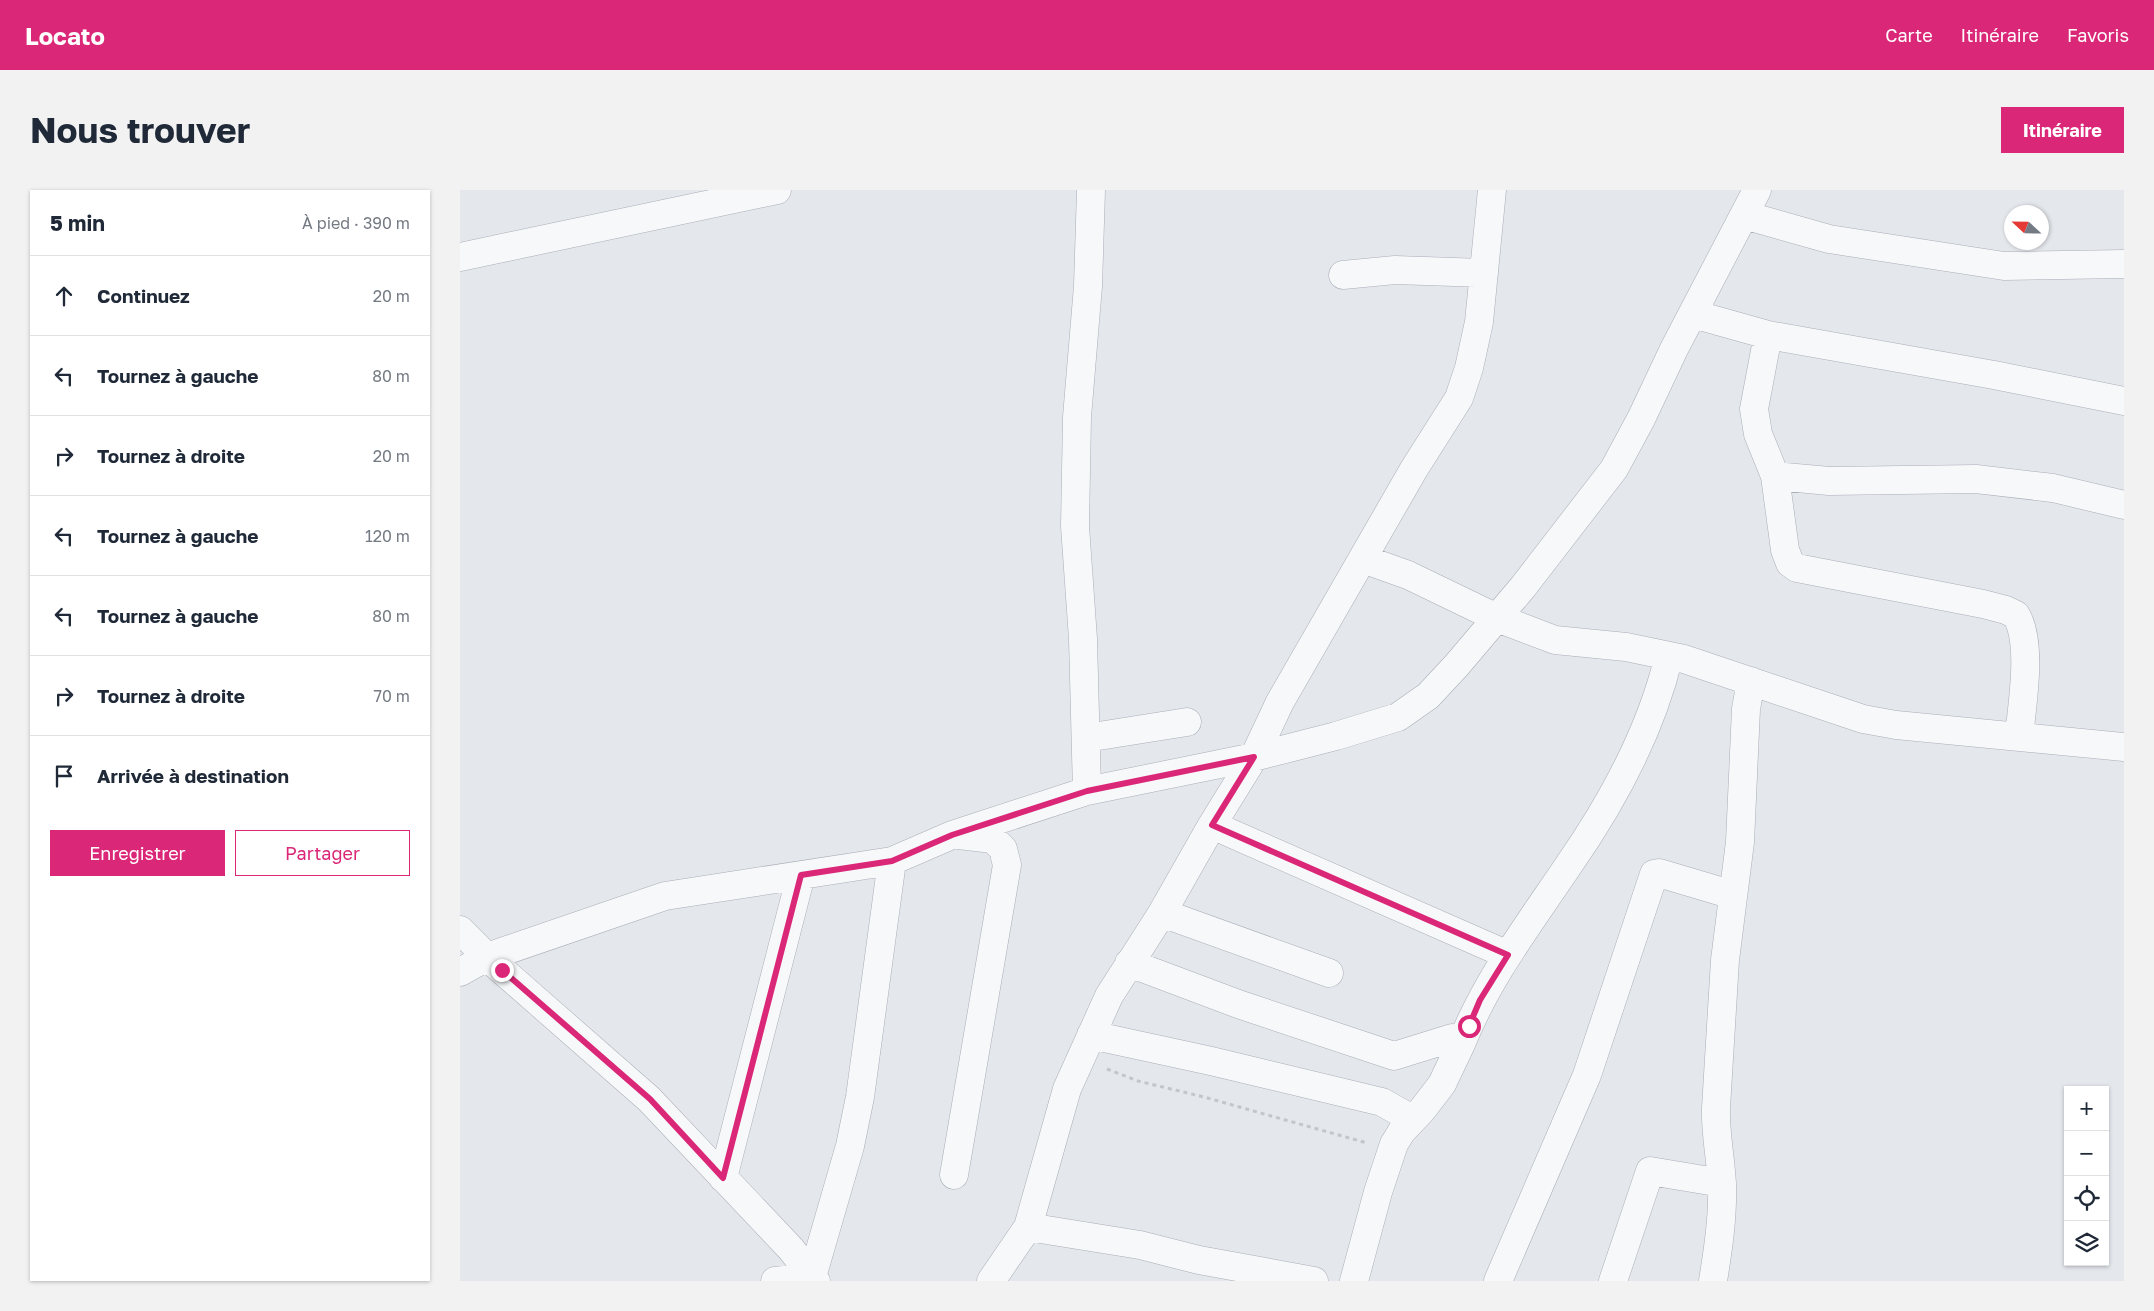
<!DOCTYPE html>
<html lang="fr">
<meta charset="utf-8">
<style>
body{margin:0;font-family:"Golos Text",sans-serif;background:#f2f2f3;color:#1f2937}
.controls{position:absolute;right:15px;bottom:15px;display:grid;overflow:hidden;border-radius:0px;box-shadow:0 1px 4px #0004}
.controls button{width:45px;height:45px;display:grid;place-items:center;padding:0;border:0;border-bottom:1px solid #e0e1e3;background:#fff;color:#1f2937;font:25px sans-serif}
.compass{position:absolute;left:1544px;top:15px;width:45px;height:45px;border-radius:50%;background:#fff;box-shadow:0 1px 4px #0004;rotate:292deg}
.stop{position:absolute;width:15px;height:15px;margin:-11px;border:4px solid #db2777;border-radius:50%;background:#fff}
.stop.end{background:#db2777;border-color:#fff;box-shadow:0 1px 5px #0008}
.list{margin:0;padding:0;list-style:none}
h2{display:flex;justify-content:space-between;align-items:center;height:65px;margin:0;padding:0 20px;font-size:21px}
h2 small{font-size:16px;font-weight:400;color:#747a83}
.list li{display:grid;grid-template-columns:32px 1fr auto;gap:15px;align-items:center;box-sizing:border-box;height:80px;padding:0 20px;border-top:1px solid #e0e1e3}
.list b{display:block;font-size:19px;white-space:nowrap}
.list em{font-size:16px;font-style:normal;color:#747a83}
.actions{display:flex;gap:10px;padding:15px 20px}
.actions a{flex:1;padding:11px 0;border:1px solid #db2777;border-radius:0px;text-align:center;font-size:18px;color:#db2777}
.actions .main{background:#db2777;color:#fff}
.icon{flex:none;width:28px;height:28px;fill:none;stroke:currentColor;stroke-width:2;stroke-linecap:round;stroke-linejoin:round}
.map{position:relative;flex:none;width:1664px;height:1091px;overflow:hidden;border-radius:0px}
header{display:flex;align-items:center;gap:30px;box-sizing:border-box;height:70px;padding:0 25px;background:#db2777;color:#fff}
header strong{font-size:24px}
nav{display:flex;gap:28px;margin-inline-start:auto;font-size:18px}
.intro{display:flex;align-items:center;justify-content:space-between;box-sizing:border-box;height:120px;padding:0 30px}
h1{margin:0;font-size:35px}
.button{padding:12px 22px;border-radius:0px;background:#db2777;color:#fff;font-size:18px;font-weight:700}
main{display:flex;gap:30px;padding:0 30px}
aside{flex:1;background:#fff;border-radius:0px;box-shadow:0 1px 4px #0004}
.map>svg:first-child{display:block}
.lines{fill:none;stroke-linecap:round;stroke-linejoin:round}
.minor-casing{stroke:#a9aeb7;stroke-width:29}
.path{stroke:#c2c5cb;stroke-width:3;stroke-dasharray:4 4;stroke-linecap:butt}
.minor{stroke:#f7f8fa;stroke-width:28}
.route{stroke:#db2777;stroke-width:6}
</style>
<header>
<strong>Locato</strong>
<nav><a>Carte</a><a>Itinéraire</a><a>Favoris</a></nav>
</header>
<div class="intro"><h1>Nous trouver</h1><a class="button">Itinéraire</a></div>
<main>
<aside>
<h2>5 min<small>À pied · 390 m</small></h2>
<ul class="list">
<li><svg class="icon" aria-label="ahead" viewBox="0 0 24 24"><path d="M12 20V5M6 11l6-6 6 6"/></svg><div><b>Continuez</b></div><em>20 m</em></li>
<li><svg class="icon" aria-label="left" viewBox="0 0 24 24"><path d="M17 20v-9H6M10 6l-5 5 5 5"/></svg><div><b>Tournez à gauche</b></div><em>80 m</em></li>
<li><svg class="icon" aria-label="right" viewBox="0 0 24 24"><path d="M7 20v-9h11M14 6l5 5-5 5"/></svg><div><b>Tournez à droite</b></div><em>20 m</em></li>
<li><svg class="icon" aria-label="left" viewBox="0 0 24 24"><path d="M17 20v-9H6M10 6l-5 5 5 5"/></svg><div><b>Tournez à gauche</b></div><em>120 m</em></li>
<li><svg class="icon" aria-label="left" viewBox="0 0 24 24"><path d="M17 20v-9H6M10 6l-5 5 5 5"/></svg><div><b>Tournez à gauche</b></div><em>80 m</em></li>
<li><svg class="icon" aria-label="right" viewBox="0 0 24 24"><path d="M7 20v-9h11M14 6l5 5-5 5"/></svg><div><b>Tournez à droite</b></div><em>70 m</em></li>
<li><svg class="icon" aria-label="arrive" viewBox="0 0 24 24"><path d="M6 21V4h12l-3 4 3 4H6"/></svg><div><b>Arrivée à destination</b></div></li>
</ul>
<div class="actions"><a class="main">Enregistrer</a><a>Partager</a></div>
</aside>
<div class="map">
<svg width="1664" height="1091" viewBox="0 0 1664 1091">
<rect width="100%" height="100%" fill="#e4e7ec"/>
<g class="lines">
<defs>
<path id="minor" d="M1284,25L1369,49L1544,76L1664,74
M0,67L317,0
M883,85L935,80L1024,83
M1233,124L1308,145L1534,185L1664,211
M1308,145L1294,219L1298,244L1315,286L1325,360L1330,373L1337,378L1523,414L1546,420L1556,425C1573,453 1562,515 1559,547
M1315,286L1369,291L1516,289L1593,298L1664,315
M903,369L948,385L1037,428L1095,450L1166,457L1224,469L1403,529L1436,535L1664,557
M626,548L727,532
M627,601L623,449L615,336L617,227L628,96L631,0
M752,635L1048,765
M702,723L869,783
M0,740L27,767L189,909L331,1059L356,1091
M669,773L781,815L934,866L992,848L1001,854C1027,789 1069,734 1108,676C1152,613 1191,541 1209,466
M0,782L27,767L205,706L432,671L492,645L627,601L794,567L876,546L938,527L968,506L996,476L1063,397L1154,279L1181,229L1214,159L1297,0
M631,845L751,871L922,912L952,929
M494,985L547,675L543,659L533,649L499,645
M263,988L341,685
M568,1037L680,1055L739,1070L854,1091
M315,1091L352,1087L390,956L400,907L432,671
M531,1091L568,1037L607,899L649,806L702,723L752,635L794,567L820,512L954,279L999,208L1009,178L1019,132L1032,0
M894,1091L918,1002L934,954L942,941L962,920L982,894L1001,854
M1038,1091L1127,885L1194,684L1199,683L1273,705
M1153,1091L1190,981L1262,993
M1253,1091C1258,1060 1263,1027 1262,995C1261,969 1255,944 1256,918L1265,770L1280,652L1286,519L1291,491"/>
</defs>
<use href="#minor" class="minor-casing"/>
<path class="path" d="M647,879L678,891L744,907L907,953"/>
<use href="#minor" class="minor"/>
</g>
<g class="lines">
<path class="route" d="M42,780L190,909L263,988L341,685L432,671L492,645L627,601L794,567L752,635L1048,765L1020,810L1009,836"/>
</g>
</svg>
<div class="controls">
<button>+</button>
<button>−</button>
<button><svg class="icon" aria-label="locate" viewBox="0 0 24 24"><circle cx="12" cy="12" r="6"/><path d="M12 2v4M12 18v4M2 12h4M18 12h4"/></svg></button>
<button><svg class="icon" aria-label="layers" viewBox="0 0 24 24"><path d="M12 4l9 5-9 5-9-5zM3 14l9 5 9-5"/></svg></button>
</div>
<svg class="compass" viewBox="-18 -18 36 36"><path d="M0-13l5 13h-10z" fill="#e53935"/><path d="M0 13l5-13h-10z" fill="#747a83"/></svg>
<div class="stop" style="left:1009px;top:836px"></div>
<div class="stop end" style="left:42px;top:780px"></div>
</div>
</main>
